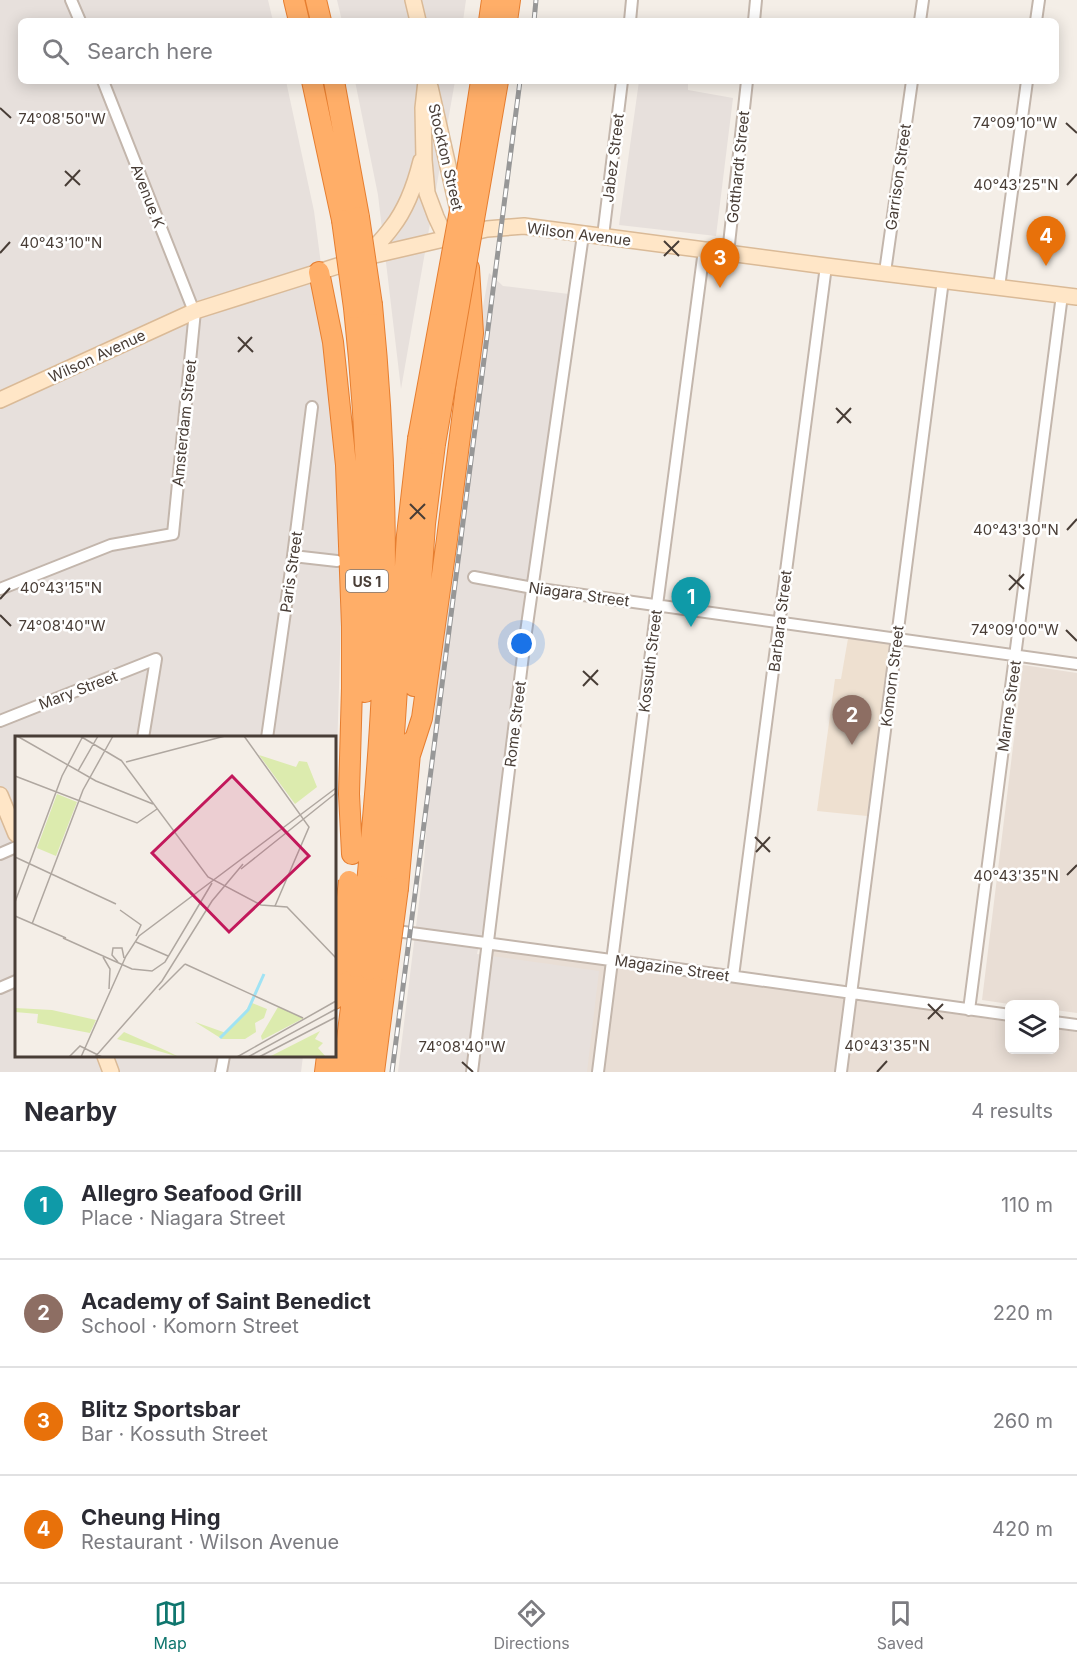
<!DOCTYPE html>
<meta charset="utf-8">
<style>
body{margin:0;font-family:Inter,sans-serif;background:#f2f2f3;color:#2b2b33}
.controls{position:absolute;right:18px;bottom:18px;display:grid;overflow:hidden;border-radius:9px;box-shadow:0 3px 15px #0003}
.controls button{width:54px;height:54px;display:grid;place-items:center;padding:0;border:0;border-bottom:2px solid #e1e1e2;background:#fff;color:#2b2b33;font:30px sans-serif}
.you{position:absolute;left:522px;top:644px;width:21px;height:21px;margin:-15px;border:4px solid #fff;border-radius:50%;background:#1a73e8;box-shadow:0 0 0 9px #1a73e833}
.badge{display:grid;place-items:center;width:39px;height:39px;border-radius:50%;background:#0f766e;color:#fff;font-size:20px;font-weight:700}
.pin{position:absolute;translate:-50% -50px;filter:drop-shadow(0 2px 3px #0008)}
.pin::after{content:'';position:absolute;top:32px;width:21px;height:18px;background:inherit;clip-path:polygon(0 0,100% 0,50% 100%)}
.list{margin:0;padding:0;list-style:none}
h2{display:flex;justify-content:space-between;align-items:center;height:78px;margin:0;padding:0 24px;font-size:26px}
h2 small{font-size:20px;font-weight:400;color:#7c7c81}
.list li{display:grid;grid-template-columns:39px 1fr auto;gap:18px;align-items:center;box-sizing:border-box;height:108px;padding:0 24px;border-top:2px solid #e1e1e2}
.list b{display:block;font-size:22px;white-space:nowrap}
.list p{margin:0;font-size:20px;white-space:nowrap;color:#7c7c81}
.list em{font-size:20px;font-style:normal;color:#7c7c81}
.icon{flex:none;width:33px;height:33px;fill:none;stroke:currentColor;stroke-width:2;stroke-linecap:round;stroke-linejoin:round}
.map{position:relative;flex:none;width:1077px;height:1072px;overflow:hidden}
.search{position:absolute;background:#fff;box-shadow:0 3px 15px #0003;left:18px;right:18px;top:18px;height:66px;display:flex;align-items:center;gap:15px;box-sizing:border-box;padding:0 21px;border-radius:9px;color:#7c7c81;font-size:22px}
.sheet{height:510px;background:#fff}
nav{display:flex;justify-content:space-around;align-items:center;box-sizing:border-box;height:84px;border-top:2px solid #e1e1e2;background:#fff;font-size:16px;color:#7c7c81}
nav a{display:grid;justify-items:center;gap:3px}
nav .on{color:#0f766e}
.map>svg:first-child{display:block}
.residential{fill:#e9ded5}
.industrial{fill:#e7e0dc}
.education{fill:#eee0d0}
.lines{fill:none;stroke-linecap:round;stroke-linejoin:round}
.street-casing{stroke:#c3b6ac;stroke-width:14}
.secondary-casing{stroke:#daba97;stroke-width:18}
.highway-casing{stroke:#e67e30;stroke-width:22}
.street{stroke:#fff;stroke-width:10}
.secondary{stroke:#ffe6c7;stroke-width:15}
.highway{stroke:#ffae68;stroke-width:20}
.rail-casing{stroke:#979797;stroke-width:5}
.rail{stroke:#fff;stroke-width:3;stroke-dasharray:9;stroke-linecap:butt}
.highway-bridge-casing{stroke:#e67e30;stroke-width:22;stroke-linecap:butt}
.highway-bridge{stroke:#ffae68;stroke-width:20}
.ticks{fill:none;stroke:#483d36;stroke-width:2}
.labels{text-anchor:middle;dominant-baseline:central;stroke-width:5;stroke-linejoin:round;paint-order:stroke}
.shield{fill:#fff;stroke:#7f7772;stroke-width:1.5}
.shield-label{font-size:14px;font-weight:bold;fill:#483d36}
.street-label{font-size:15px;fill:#483d36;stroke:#fff}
.inset-river{fill:none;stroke:#a0e3f4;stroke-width:3}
.inset-road{fill:none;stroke:#afa7a0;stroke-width:1.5}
.view{fill:#c2185b;fill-opacity:0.15;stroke:#c2185b;stroke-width:3}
.inset-edge{fill:none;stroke:#483d36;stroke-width:3}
.ticks-label{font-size:15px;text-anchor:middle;fill:#483d36;stroke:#fff;stroke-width:5;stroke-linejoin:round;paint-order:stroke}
</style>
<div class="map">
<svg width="1077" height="1072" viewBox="0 0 1077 1072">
<rect width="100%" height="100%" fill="#f4eee7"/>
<path class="residential" d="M1023,665L1077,673V1013L1055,1010L1054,1005H1016L982,1000Z
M489,945L1009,1022L1010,1050H1054L1055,1029L1077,1032V1072H470Z"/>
<path class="industrial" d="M0,0H268L273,21H21V81H286L314,211L336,378L342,588L337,753L335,778L334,738H16V1056H303L301,1072H0Z
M337,0H466L463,21H342Z
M355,81H455L401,389L378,195Z
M639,81H688V90L733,98L716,236L619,225Z
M489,273L503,286L569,294L496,867L477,954L599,971L587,1072H398L424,862L450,493Z"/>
<path class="education" d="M850,627L893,633L867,816L817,811L835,679H841Z"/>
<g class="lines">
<defs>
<path id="street" d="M71,0L80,21
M630,21L632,0
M754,21L756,0
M920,21L923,0
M1036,21L1039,0
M603,236L622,81
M728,253L747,81
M885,272L912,81
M999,287L1027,81
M293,556L337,561
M474,577L533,588L1077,664
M0,589L111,545L173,534L195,311L193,309L103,81
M0,721L156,659
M143,738L156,659
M267,738L293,556L312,407
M0,854L16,847
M389,930L722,975L1010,1015
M733,976L826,266
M0,988L16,981
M969,1010L1062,295
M1054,1022L1077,1025
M221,1072L224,1056
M472,1072L525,639L583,235
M598,1072L657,605L704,250
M841,1072L943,280"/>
<path id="secondary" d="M413,0L418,21
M426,81L423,108L424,160L427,193L436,217L446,238
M430,87L458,210
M366,257C375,247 384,238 392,227C407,208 415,185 421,161
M0,400L195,311L366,257L487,229L524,226L826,266L1077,297
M0,795L16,834
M105,1056L111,1072"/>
<path id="highway" d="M294,0L299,21
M316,0L321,21
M489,21L492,0
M507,21L510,0
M312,81L342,220
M334,81L359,217
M319,272L333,342L346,465L352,626V688L349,794L352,854
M354,308C368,435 371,564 365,692
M414,686L425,524L435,444
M410,755L422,718L447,539L473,333L469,268
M367,883C375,802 382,720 384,638C387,527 383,416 372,305
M380,886L391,781L407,535L418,439
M398,888L411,742
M334,999L339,965
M325,1072L327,1056
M343,1072L356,967
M357,1072L370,970
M374,1072L387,971"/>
</defs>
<use href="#street" class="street-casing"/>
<use href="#secondary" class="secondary-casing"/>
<use href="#highway" class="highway-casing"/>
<use href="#street" class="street"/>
<use href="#secondary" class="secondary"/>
<use href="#highway" class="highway"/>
<defs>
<path id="rail" d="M534,21L536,0
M392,1072L520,81"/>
</defs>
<use href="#rail" class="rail-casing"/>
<use href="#rail" class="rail"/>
<defs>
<path id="highway-bridge" d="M359,217L372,305
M342,220L354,308
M418,439L465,183L481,81
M435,444L498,81
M339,965L349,881
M356,967L367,883
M370,970L380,886
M387,971L398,888"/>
</defs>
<use href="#highway-bridge" class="highway-bridge-casing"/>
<use href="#highway-bridge" class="highway-bridge"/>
</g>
<path class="ticks" d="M0,108L11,118M1066,123L1077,133M65,171L80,185M1067,185L1077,174M65,186L80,170M664,241L679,256M0,253L10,242M664,256L679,241M238,337L253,352M238,352L252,337M836,408L851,423M837,423L851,408M410,504L425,519M410,519L425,504M1067,530L1077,519M1009,575L1024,589M1009,590L1024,574M0,599L10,588M0,615L11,626M1066,630L1077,641M583,671L598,685M583,686L598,670M755,837L770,852M756,852L770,837M1067,875L1077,865M928,1004L943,1019M928,1019L943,1004M462,1062L473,1072M877,1072L887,1061"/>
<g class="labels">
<rect class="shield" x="346" y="570" width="42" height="22" rx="4.5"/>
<g class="shield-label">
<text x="367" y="581">US 1</text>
</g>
<g class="street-label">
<text transform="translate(446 157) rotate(77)">Stockton Street</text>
<text transform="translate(613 158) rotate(-83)">Jabez Street</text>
<text transform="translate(738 167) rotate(-84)">Gotthardt Street</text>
<text transform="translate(898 177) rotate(-82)">Garrison Street</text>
<text transform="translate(148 196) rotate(69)">Avenue K</text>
<text transform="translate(579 234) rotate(7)">Wilson Avenue</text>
<text transform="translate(97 356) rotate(-25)">Wilson Avenue</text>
<text transform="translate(184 423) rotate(-84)">Amsterdam Street</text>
<text transform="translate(291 572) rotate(-82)">Paris Street</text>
<text transform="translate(579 594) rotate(8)">Niagara Street</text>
<text transform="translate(780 621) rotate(-83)">Barbara Street</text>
<text transform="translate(650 661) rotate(-83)">Kossuth Street</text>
<text transform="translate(892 676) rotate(-83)">Komorn Street</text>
<text transform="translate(78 690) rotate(-21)">Mary Street</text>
<text transform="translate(1009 706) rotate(-82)">Marne Street</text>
<text transform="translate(515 724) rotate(-83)">Rome Street</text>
<text transform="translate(672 968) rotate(8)">Magazine Street</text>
</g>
</g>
<g transform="translate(15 736)">
<rect width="321" height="321" fill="#f4eee7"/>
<path d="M244,19L281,31L284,25L292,26L302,51L280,68ZM42,58L62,66L41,120L22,112ZM237,267L252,273L249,282L240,287L241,296L230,303H207L180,286L211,297ZM263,271L289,282L247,304L246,300ZM0,272L37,274L81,284L75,297L22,287L23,278L0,276ZM305,295L300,303L308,307L303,312L311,321H254ZM109,296L152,315L164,321L102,303Z" fill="#dcebae"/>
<path class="inset-river" d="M205,302L233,274L249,238"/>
<path class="inset-road" d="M2,0L81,45L138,68M65,0L107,25M229,0L294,91L260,170M106,24L193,141L246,169L272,171L321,222M111,26L210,0M63,35L83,0M0,40L122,87L142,73M0,121L101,168M226,133L321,57M0,166L47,40L68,0M105,174L126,189L121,200M0,180L51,202M17,188L68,54L98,0M48,202L117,233L137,235L150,226L197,147M121,206L153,220M88,221L95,233L94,253M103,226L97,219L98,212H107L109,222M170,228L288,282M144,254L170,228M54,321L65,310L87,321M66,321L111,220L124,200L321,52M80,321L147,245L197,165L228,128M222,321L321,265M233,321L321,273M244,321L321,281"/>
<path class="view" d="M217,40L294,120L214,196L137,117Z"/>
<rect width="321" height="321" class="inset-edge"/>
</g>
<g class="ticks-label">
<text x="62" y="124">74°08'50"W</text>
<text x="1015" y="128">74°09'10"W</text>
<text x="1016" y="190">40°43'25"N</text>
<text x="61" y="248">40°43'10"N</text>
<text x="1016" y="535">40°43'30"N</text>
<text x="61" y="593">40°43'15"N</text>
<text x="62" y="631">74°08'40"W</text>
<text x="1015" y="635">74°09'00"W</text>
<text x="1016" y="881">40°43'35"N</text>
<text x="887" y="1051">40°43'35"N</text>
<text x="462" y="1052">74°08'40"W</text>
</g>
</svg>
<div class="controls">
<button><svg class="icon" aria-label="layers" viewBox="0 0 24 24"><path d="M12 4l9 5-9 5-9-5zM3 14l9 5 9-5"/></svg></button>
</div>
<div class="you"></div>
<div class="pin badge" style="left:691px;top:627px;background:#0f9aa8">1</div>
<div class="pin badge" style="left:852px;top:745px;background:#8d6e63">2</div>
<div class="pin badge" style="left:720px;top:288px;background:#e8710a">3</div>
<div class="pin badge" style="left:1046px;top:266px;background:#e8710a">4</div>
<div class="search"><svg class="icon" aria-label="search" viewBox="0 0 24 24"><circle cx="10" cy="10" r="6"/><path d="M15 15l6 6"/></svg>Search here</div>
</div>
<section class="sheet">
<h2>Nearby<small>4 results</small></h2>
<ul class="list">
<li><span class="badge" style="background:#0f9aa8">1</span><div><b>Allegro Seafood Grill</b><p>Place · Niagara Street</p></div><em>110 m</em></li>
<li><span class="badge" style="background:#8d6e63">2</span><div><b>Academy of Saint Benedict</b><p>School · Komorn Street</p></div><em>220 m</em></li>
<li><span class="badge" style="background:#e8710a">3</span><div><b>Blitz Sportsbar</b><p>Bar · Kossuth Street</p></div><em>260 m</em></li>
<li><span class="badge" style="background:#e8710a">4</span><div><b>Cheung Hing</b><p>Restaurant · Wilson Avenue</p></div><em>420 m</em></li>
</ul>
</section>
<nav>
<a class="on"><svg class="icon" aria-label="map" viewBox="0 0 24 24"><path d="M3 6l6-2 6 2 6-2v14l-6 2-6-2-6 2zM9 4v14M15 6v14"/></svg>Map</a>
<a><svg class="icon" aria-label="directions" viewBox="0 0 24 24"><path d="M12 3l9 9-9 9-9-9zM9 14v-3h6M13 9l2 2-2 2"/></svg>Directions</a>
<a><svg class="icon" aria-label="saved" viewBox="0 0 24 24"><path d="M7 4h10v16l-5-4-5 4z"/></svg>Saved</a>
</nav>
